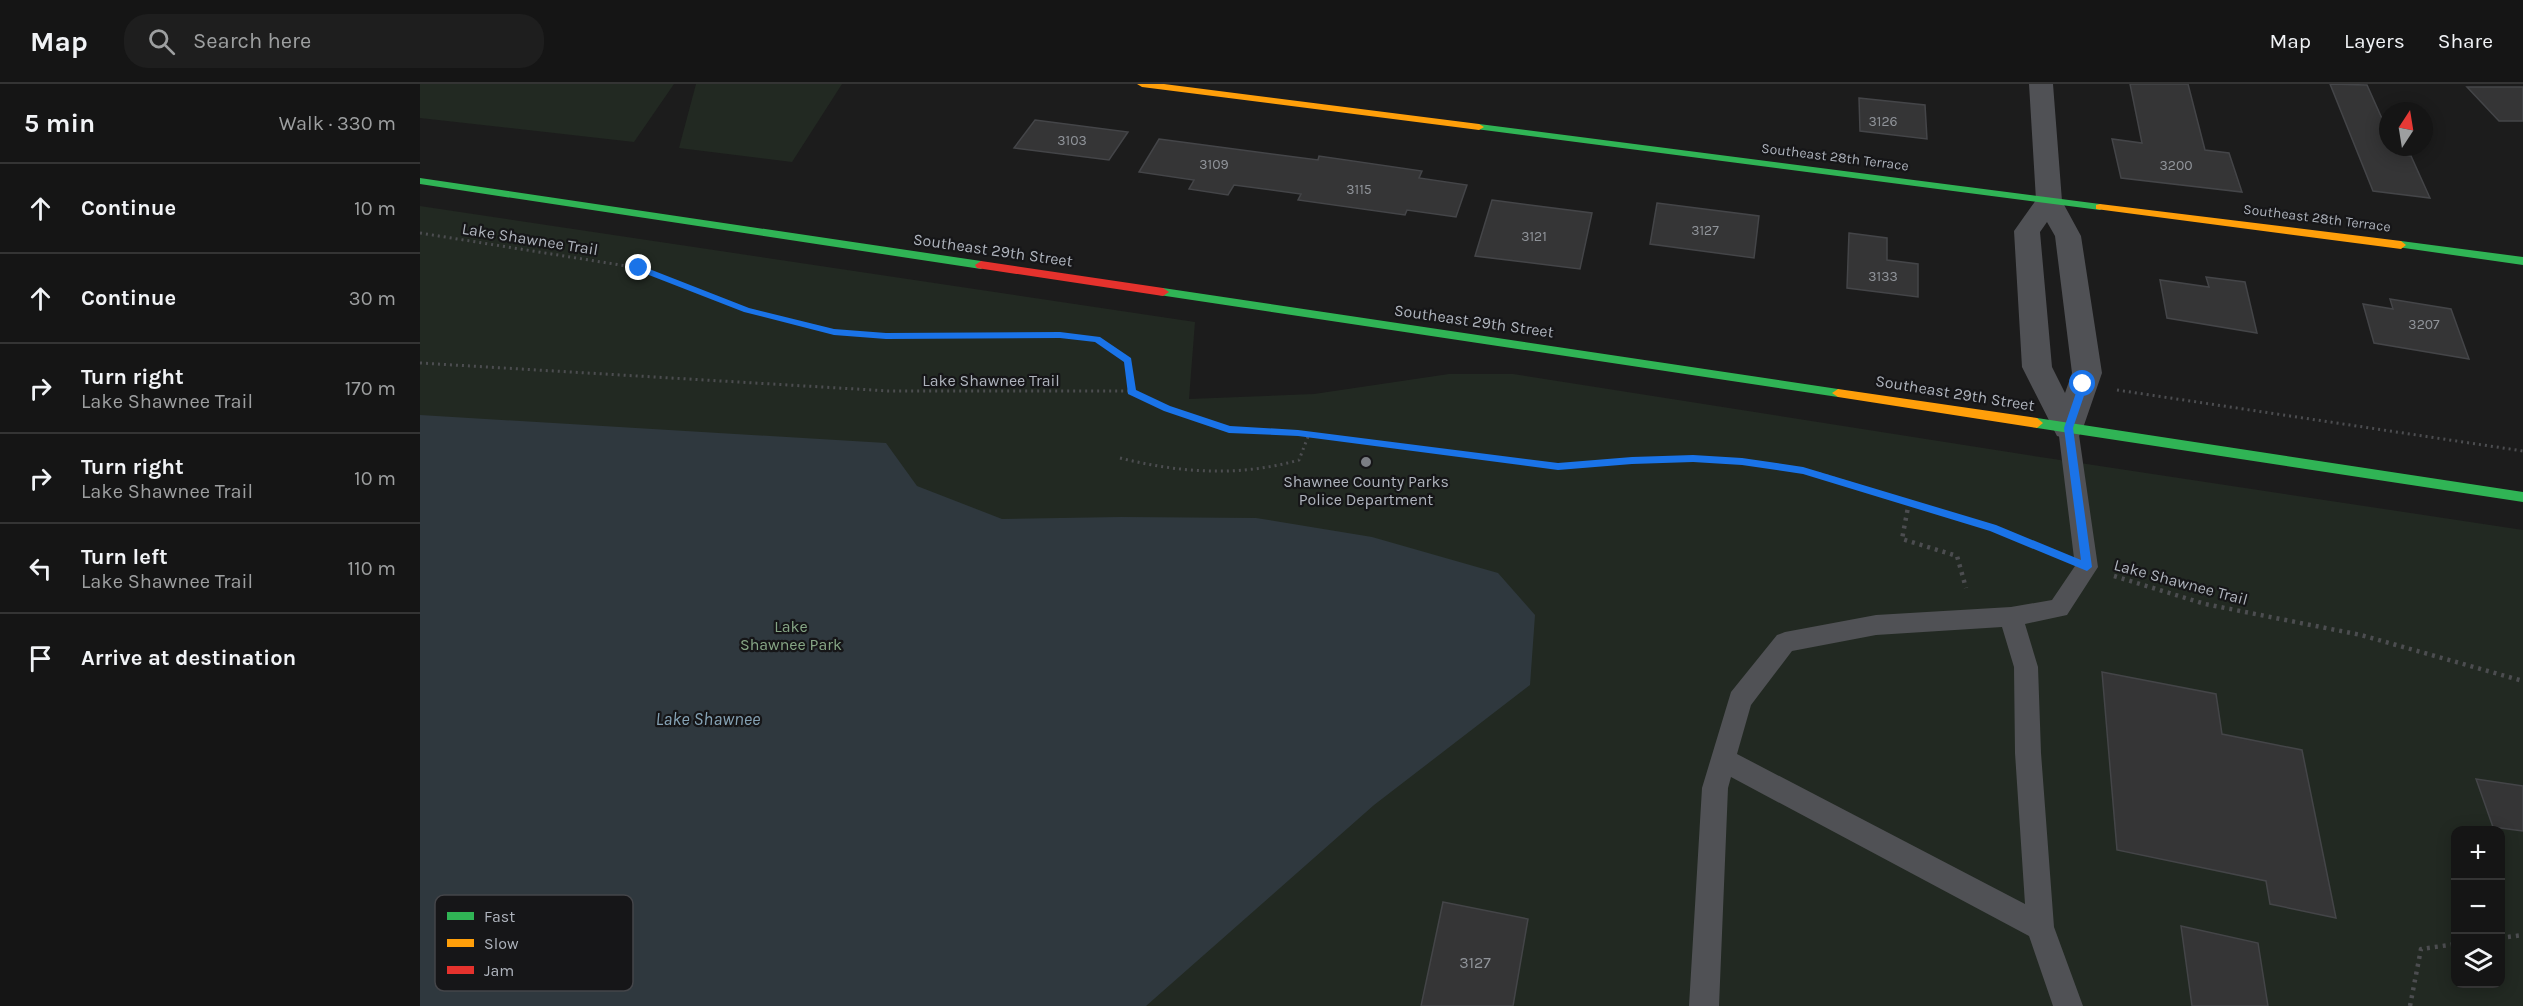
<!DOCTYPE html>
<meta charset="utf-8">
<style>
body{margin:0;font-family:Karla,sans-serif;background:#1e1e1e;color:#f1f3f6}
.controls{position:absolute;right:18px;bottom:18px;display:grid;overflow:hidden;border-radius:12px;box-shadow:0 3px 15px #0003}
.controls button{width:54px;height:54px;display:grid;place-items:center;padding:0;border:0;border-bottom:2px solid #343434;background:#151515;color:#f1f3f6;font:30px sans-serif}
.compass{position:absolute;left:1959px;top:18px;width:54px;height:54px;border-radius:50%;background:#151515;box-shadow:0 3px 15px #0003;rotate:12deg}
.stop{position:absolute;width:18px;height:18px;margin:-14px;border:4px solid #1a73e8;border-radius:50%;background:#fff}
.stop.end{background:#1a73e8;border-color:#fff;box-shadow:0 2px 6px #0008}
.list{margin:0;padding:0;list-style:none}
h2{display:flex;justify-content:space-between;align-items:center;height:78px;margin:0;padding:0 24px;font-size:26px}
h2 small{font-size:20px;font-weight:400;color:#9d9fa0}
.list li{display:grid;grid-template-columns:39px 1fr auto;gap:18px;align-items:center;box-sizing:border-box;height:90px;padding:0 24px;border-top:2px solid #343434}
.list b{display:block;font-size:22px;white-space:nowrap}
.list p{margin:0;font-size:20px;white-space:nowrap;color:#9d9fa0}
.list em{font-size:20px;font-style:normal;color:#9d9fa0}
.icon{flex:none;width:33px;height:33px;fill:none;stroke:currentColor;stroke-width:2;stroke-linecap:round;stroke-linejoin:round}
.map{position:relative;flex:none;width:2103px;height:922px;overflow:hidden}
header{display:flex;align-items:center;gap:36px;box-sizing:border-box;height:84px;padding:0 30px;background:#151515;border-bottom:2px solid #343434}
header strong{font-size:28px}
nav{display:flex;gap:33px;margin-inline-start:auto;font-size:21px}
.search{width:420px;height:54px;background:#1e1e1e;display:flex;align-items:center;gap:15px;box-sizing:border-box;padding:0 21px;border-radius:24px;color:#9d9fa0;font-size:22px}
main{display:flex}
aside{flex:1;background:#151515}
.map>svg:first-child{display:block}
.green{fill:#222922;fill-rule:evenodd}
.water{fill:#2f383e}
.building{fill:#353536;stroke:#444548;stroke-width:1.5}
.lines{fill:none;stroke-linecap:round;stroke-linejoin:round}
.path-far1{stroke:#4c4d50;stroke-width:3;stroke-dasharray:2 4;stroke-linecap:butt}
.path{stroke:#4c4d50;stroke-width:4.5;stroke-dasharray:3 5;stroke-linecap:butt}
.lane{fill:#505155;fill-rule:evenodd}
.street{fill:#505155;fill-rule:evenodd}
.fast{fill:#30b455;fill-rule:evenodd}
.slow{fill:#ff9f0a;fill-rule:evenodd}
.jam{fill:#e5322d;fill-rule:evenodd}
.route{fill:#1a73e8}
.poi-dot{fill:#7b7e84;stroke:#161618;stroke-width:2}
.labels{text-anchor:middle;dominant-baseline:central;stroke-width:4.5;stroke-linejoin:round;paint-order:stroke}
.number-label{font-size:14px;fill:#90949a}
.far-street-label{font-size:14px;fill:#aeb3bc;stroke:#161618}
.street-label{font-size:16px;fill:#aeb3bc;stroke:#161618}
.poi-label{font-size:16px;fill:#aeb3bc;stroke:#161618}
.park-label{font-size:16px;fill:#86a685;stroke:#161618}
.near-number-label{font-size:16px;fill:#90949a}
.water-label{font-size:18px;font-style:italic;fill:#86a3b5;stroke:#161618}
.key{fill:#161618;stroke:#444549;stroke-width:1.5}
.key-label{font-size:16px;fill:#aeb3bc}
</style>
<header>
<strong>Map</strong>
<div class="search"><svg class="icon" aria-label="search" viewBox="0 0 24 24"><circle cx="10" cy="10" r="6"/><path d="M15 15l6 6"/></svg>Search here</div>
<nav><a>Map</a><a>Layers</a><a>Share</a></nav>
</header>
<main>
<aside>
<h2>5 min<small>Walk · 330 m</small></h2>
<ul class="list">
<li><svg class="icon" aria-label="ahead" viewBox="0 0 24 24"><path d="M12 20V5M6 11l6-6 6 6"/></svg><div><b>Continue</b></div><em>10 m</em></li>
<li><svg class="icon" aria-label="ahead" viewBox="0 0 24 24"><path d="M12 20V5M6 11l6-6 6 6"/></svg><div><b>Continue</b></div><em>30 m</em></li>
<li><svg class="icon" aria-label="right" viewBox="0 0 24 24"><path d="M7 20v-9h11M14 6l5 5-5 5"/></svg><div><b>Turn right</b><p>Lake Shawnee Trail</p></div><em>170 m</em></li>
<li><svg class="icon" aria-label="right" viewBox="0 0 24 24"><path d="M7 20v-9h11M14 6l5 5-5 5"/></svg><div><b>Turn right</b><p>Lake Shawnee Trail</p></div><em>10 m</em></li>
<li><svg class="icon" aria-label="left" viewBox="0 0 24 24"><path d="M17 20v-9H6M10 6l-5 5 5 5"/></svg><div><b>Turn left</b><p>Lake Shawnee Trail</p></div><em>110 m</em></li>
<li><svg class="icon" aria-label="arrive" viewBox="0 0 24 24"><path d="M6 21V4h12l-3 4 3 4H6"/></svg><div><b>Arrive at destination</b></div></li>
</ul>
</aside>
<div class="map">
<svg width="2103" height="922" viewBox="0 0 2103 922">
<rect width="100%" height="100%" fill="#1c1c1c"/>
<path class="green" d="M0,0H254L214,58L0,34Z
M276,0H422L372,78L259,64Z
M0,122L775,238L769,315L894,310L1029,290H1093L1627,374L2103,446V922H0ZM2036,746H2080V900H2036Z"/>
<path class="water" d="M0,331L466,359L497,402L582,435L701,433L836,434L952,453L1078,489L1115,531L1110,601L954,721L726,922H0Z"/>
<path class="building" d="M1710,0H1768L1785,66L1809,69L1822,108L1701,94L1692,55L1722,59Z
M1910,0L1947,1L1968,48V63H1974L1978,70L1991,72L2010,114L1953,107Z
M2047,3H2103V37H2079Z
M1439,14L1505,21L1507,55L1440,47Z
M615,36L708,48L689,76L594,64Z
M739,55L898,76L899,72L1002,87L999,94L1047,101L1036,133L987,126L985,131L878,116L881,110L814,101L808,111L769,105L774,96L719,88Z
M1072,116L1172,129L1160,185L1055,172Z
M1237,119L1339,132L1334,174L1230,160Z
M1429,149L1467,154V176L1498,180V213L1427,204Z
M1786,193L1825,198L1837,249L1747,234L1740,196L1789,203Z
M1970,215L2031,225L2049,275L1954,259L1943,220L1973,225Z
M1682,588L1796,610L1802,650L1882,666L1916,834L1850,820L1846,797L1697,766Z
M2056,695L2103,702V747L2073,743Z
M1023,818L1108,835L1093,922H1001Z
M1761,842L1838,859L1848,922H1772Z"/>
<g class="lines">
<path class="path-far1" d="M0,149L219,184L327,226L414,248L466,252L640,251L677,255L708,277L712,307
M0,279L469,307H712L747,324L809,346L877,349L1139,383L1213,376L1273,374L1322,377L1383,386L1402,392
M1697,306L2103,367
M700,374C760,389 819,393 879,376L889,350"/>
<path class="path" d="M1398,390L1572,444L1631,469
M1489,418L1482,455L1537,472L1546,504
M1694,492L1785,520L1941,551L2103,597
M2080,854L2103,851
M1990,922L2001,865L2036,860"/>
<path class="lane" d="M1648,336L1655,339L1658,344L1678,483L1647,531L1605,540L1618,583L1621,669L1634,843L1663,922H1633L1609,852L1311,693L1308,704L1299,922H1269L1282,704L1311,608L1357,551L1365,548L1456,531L1591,523L1632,516L1655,482L1638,344L1641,339ZM1582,543L1594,583L1595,669L1605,820L1317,670L1331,621L1372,567L1456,551Z"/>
<path class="street" d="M1609,0H1633L1642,117L1661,152L1682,289L1663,344L1659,352L1648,355L1637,352L1602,283L1594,147L1616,116ZM1627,138L1635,152L1652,289L1645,309L1632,283L1620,148Z"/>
<path class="fast" d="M1059,40L1680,120L1685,123L1680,126L1056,45V41Z
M0,94L561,177L567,181L561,185L0,100Z
M1981,157L2103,173V181L1977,163V159Z
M743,204L1418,305L1424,309L1418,313L739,211V205Z
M1617,334L2103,408V418L1617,344L1611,339Z"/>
<path class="slow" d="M717,0H744L1059,40L1064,43L1059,46L722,3Z
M1680,120L1981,157L1986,161L1981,165L1676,125V121Z
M1418,305L1617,334L1623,339L1617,344L1418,313L1412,309Z"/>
<path class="jam" d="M561,177L743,204L749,208L743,212L557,184L555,181Z"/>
</g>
<path class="route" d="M219,181L329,224L414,245L466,249L640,248L680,253L711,274L716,306L750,322L810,342L878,346L1138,379L1212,373L1273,371L1322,374L1383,383L1576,441L1661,476L1644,344L1659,300L1663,297L1668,300L1653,344L1672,483L1667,487L1570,447L1383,390L1322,381L1273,378L1212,380L1138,386L878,352L809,349L744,327L708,310L704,278L675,258L640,254L466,255L414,251L324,228L216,186L215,184Z"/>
<circle class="poi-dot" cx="946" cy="378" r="6"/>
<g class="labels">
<g class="number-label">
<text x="1463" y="37">3126</text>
<text x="652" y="56">3103</text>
<text x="794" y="80">3109</text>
<text x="1756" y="81">3200</text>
<text x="939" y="105">3115</text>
<text x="1285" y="146">3127</text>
<text x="1114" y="152">3121</text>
<text x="1463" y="192">3133</text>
<text x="2004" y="240">3207</text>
</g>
<g class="far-street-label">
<text transform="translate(1415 73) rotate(7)">Southeast 28th Terrace</text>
<text transform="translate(1897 134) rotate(7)">Southeast 28th Terrace</text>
</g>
<g class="street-label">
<text transform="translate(110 155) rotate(9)">Lake Shawnee Trail</text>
<text transform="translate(573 166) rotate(8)">Southeast 29th Street</text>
<text transform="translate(1054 237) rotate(8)">Southeast 29th Street</text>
<text x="571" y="296">Lake Shawnee Trail</text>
<text transform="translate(1535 309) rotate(9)">Southeast 29th Street</text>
<text transform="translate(1761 498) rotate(15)">Lake Shawnee Trail</text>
</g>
<g class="poi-label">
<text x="946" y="397">Shawnee County Parks<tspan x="946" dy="18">Police Department</tspan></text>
</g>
<g class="park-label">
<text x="371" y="542">Lake<tspan x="371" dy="18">Shawnee Park</tspan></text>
</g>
<g class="near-number-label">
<text x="1055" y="878">3127</text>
</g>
<g class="water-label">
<text x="288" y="635">Lake Shawnee</text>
</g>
</g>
<rect x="15" y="811" width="198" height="96" rx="9" class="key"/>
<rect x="27" y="828" width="27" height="8" fill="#30b455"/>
<rect x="27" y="855" width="27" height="8" fill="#ff9f0a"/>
<rect x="27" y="882" width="27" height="8" fill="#e5322d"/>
<g class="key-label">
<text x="64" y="838">Fast</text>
<text x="64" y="865">Slow</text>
<text x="64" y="892">Jam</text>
</g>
</svg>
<div class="controls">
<button>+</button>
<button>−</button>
<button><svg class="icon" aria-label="layers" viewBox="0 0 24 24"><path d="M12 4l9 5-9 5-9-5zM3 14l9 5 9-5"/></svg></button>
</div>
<svg class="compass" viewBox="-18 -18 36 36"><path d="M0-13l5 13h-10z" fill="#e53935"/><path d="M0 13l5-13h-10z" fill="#9d9fa0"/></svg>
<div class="stop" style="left:1663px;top:300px"></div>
<div class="stop end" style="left:219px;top:184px"></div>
</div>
</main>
